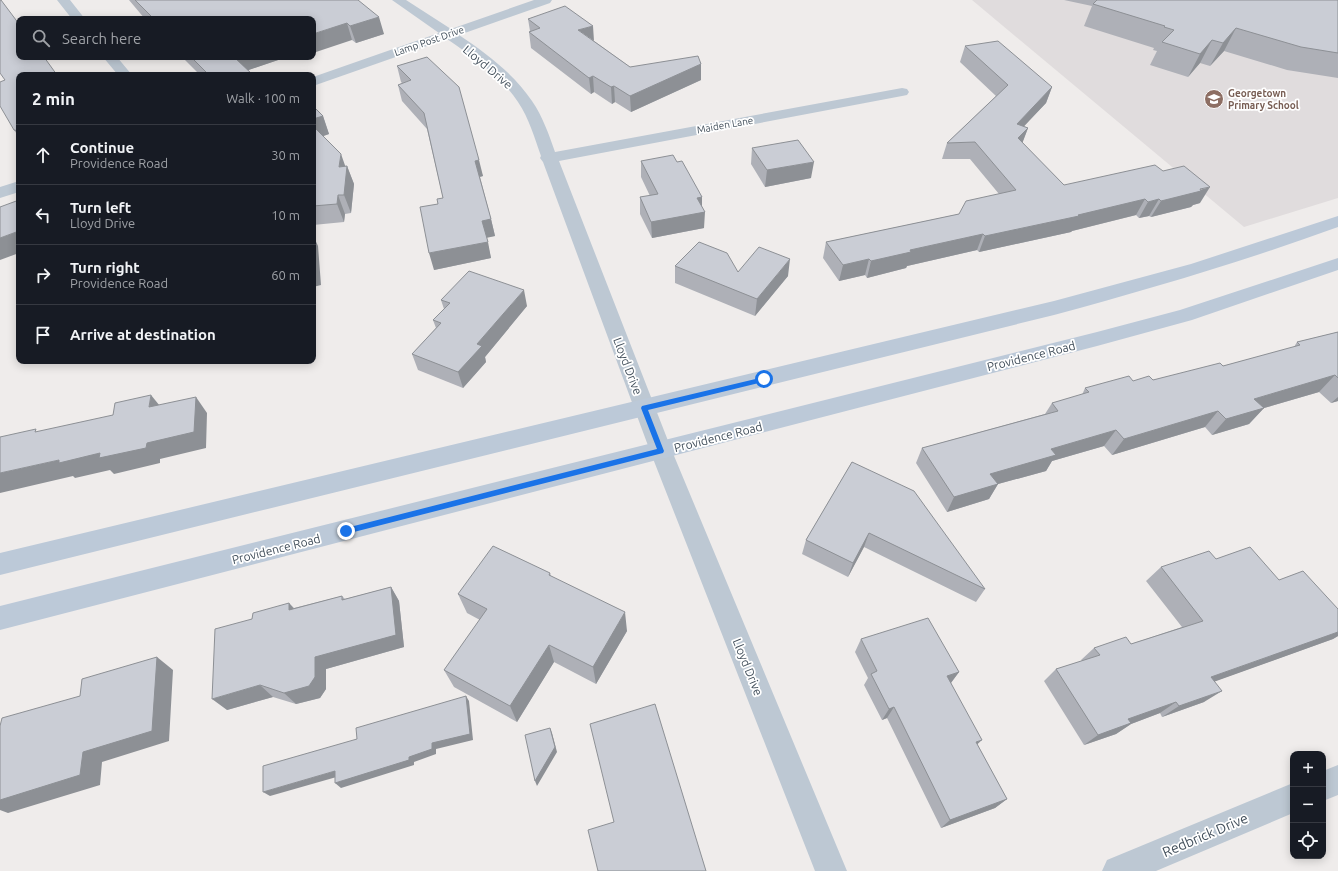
<!DOCTYPE html>
<meta charset="utf-8">
<style>
body{margin:0;font-family:Ubuntu,sans-serif;background:#20242c;color:#f1f3f6}
.controls{position:absolute;right:12px;bottom:12px;display:grid;overflow:hidden;border-radius:8px;box-shadow:0 2px 10px #0003}
.controls button{width:36px;height:36px;display:grid;place-items:center;padding:0;border:0;border-bottom:1px solid #363941;background:#171b24;color:#f1f3f6;font:20px sans-serif}
.stop{position:absolute;width:12px;height:12px;margin:-9px;border:3px solid #1a73e8;border-radius:50%;background:#fff}
.stop.end{background:#1a73e8;border-color:#fff;box-shadow:0 1px 4px #0008}
.list{margin:0;padding:0;list-style:none}
h2{display:flex;justify-content:space-between;align-items:center;height:52px;margin:0;padding:0 16px;font-size:17px}
h2 small{font-size:13px;font-weight:400;color:#9ea1a6}
.list li{display:grid;grid-template-columns:26px 1fr auto;gap:12px;align-items:center;box-sizing:border-box;height:60px;padding:0 16px;border-top:1px solid #363941}
.list b{display:block;font-size:15px;white-space:nowrap}
.list p{margin:0;font-size:13px;white-space:nowrap;color:#9ea1a6}
.list em{font-size:13px;font-style:normal;color:#9ea1a6}
.icon{flex:none;width:22px;height:22px;fill:none;stroke:currentColor;stroke-width:2;stroke-linecap:round;stroke-linejoin:round}
.map{position:relative;flex:none;width:1338px;height:871px;overflow:hidden}
.search{position:absolute;background:#171b24;box-shadow:0 2px 10px #0003;left:16px;top:16px;width:300px;height:44px;display:flex;align-items:center;gap:10px;box-sizing:border-box;padding:0 14px;border-radius:8px;color:#9ea1a6;font-size:15px}
.panel{position:absolute;background:#171b24;box-shadow:0 2px 10px #0003;left:16px;top:72px;width:300px;height:292px;border-radius:8px}
.map>svg:first-child{display:block}
.education{fill:#e0dcdd}
.lines{fill:none;stroke-linecap:round;stroke-linejoin:round}
.minor{fill:#bdc8d3;fill-rule:evenodd}
.secondary{fill:#bcc9d8;fill-rule:evenodd}
.wall{fill:#aeb0b7}
.shaded-wall{fill:#8d9095}
.building{fill:#cacdd5;stroke:#8d9095}
.route{fill:#1a73e8}
.labels{text-anchor:middle;dominant-baseline:central;stroke-width:3.5;stroke-linejoin:round;paint-order:stroke}
.far-street-label{font-size:10px;fill:#424f5b;stroke:#fff}
.far-education-label{font-size:10px;font-weight:bold;fill:#785e54;stroke:#fff;text-anchor:start}
.street-label{font-size:12px;fill:#424f5b;stroke:#fff}
.near-street-label{font-size:14px;fill:#424f5b;stroke:#fff}
</style>
<div class="map">
<svg width="1338" height="871" viewBox="0 0 1338 871">
<rect width="100%" height="100%" fill="#efeceb"/>
<path class="education" d="M972,0H1338V198L1244,227Z"/>
<g class="lines">
<path class="minor" d="M57,0H70L85,19H72Z
M392,0H406L451,29L534,0H552L550,3L459,35C486,53 514,74 532,101C543,117 549,135 555,152L902,88L907,89L909,92L907,95L902,96L559,161L672,451L847,871H815L650,451L543,162L540,158L541,156C535,139 529,118 518,102C501,76 473,57 447,39L313,86V77L439,33Z
M103,57H117L132,75H118Z
M19,181V192L0,198V187Z
M1338,765V795L1323,801V771Z
M1293,783V813L1156,871H1102L1107,860Z"/>
<path class="secondary" d="M1338,216V227C1245,261 1150,289 1054,315L0,575V553L1054,301L1191,264Z
M1338,258V270L1192,320L1097,346L0,630V606L1097,332L1180,310Z"/>
</g>
<path class="wall" d="M129,0H358L384,34L356,43L352,40L313,19H145Z
M1064,0H1338V78L1287,70L1224,51L1210,66L1200,63L1188,77L1150,65L1157,51L1153,50L1154,48L1084,26L1092,6Z
M528,19L594,41L630,67L701,64V80L631,112L615,102L612,104L594,92L591,94L531,48L529,32L530,31Z
M965,46L1052,87L1046,103L1024,126L1028,128L1022,143L1064,185L1200,203L1193,205L1191,207L1151,217L1149,216L1139,218L1136,215L1072,231L1071,232L979,252L977,250L907,266L906,268L867,278L865,275L839,281L823,258L826,242L959,214L999,194L970,159H942L947,143L996,96L960,62Z
M182,57H287L248,70L253,75H200Z
M427,57L483,176L480,177L491,219L495,236L486,237L491,258L434,270L438,204L443,198L427,129L402,101L398,85L402,83L401,82L397,66Z
M19,75V137L14,130Z
M313,106L323,116L329,134L323,136L345,166H347L354,184L351,213L345,214L344,222L313,225Z
M752,148L811,178L765,187L751,164Z
M641,161L677,162L702,197V207L704,228L652,238L640,214V197L650,196L641,177Z
M675,266L738,272L788,276L755,316L675,283Z
M441,300L527,306L485,357L486,362L463,388L418,370L412,354L436,328L433,320L444,309Z
M1338,332V401L1331,403L1319,392L1264,408L1249,424L1212,435L1205,427L1112,455L1104,446L1052,461L1046,471L998,484L989,499L947,512L916,463L922,448L1045,414L1052,403L1082,395L1085,388L1133,381L1153,380L1223,366L1294,347L1297,342Z
M852,462L985,589L976,602L864,547L848,577L802,554L806,540Z
M1216,559L1279,580L1338,609V636L1333,639L1215,681L1204,702L1162,717L1160,713L1131,724L1116,734L1084,745L1044,681L1056,669L1082,661L1081,660L1094,648L1131,644L1182,627L1146,581L1161,567Z
M550,573L551,576L627,631L596,684L554,662L517,722L454,687L444,670L480,620L467,613L458,594Z
M391,587L399,601L404,647L326,669V689L320,698L296,704L273,697L227,710L252,619L289,603L294,608L342,596L345,599Z
M861,639L959,672L951,683L977,744L1007,799L995,808L941,828L887,718L882,720L864,685L868,678L855,652Z"/>
<path class="shaded-wall" d="M379,17L384,34L356,43L350,26Z
M347,23L352,40L313,53V34Z
M593,26L594,41L578,30Z
M1236,28L1224,51L1210,66L1223,43Z
M1212,40L1200,63L1188,77L1200,54Z
M233,57H287L240,73Z
M701,64V80L631,112L630,96Z
M593,76L594,92L591,94L589,78Z
M614,86L615,102L612,104L611,87Z
M1052,87L1046,103L1011,140L1017,124Z
M323,116L329,134L315,139L313,134V119Z
M1028,128L1022,144L1018,138Z
M341,154L347,171V166L354,184L351,213L344,195L339,167Z
M479,160L483,176L479,177L475,161Z
M814,162L811,178L765,187L767,170Z
M1210,187L1200,203L1193,205L1191,207L1151,217L1161,201Z
M338,195L345,214L344,222L337,204Z
M702,197V212H705L704,228L652,238L651,222L697,198Z
M1145,199L1136,215L1072,231L1071,232L979,252L985,236Z
M1159,199L1149,216L1139,218L1148,202Z
M491,219L495,236L486,238L482,221Z
M19,231V253L0,260V238Z
M983,234L977,250L907,266L906,268L867,278L871,261L910,250Z
M313,235L318,246L321,285L313,287Z
M488,242L491,258L434,270L429,253Z
M790,259L788,276L755,316L757,299Z
M869,259L865,275L839,281L843,265Z
M524,290L527,306L485,357L486,362L463,388L458,372L477,344Z
M1335,375L1319,392L1264,408L1249,424L1212,435L1226,419L1254,399Z
M151,395L164,411L149,407Z
M196,397L207,413L206,448L160,459V463L114,474L110,470L75,478L73,476L0,493V473L59,460L100,453L147,443Z
M1338,397V401L1331,403Z
M1218,411L1205,427L1112,455L1124,439Z
M1116,430L1104,446L1052,461L1046,471L998,484L989,499L947,512L954,497L990,474L1051,449Z
M869,533L864,547L848,577L853,563Z
M391,587L399,601L404,647L326,669V689L320,698L296,704L284,693L315,657Z
M289,603L300,616L289,610Z
M625,612L627,631L596,684L593,667Z
M1338,632V636L1333,639L1194,689L1211,677Z
M549,645L554,662L517,722L510,706Z
M157,657L173,670L169,741L102,762L100,785L8,813L0,810V800L83,752Z
M959,672L950,684L947,676Z
M260,685L273,697L227,710L212,699Z
M1222,691L1204,702L1162,717L1179,706Z
M466,696L469,701L473,740L436,749V754L414,762V765L341,788L335,783L409,757L432,743Z
M1176,702L1160,713L1131,724L1116,734L1084,745L1098,735L1128,719Z
M894,707L887,718L882,720L889,709Z
M550,728L552,733L557,752L537,786L535,781Z
M982,740L971,750L976,742Z
M335,771L340,776L270,796L263,792Z
M1007,799L995,808L941,828L950,820Z"/>
<path class="building" d="M0,0H1L19,24V57H44L57,75H19V131L14,130L0,106V82L5,80L0,73Z
M135,0H358L379,17L350,26L347,23L313,34V19H154Z
M1097,0H1338V53L1301,47L1236,28L1223,43L1212,40L1200,54L1162,42L1174,30L1164,27L1165,26L1093,4Z
M565,6L593,26L578,30L630,67L698,56L701,64L630,96L614,86L611,87L593,76L589,78L529,32L540,28L528,19Z
M998,41L1052,87L1017,124L1028,128L1018,138L1064,185L1155,165L1163,171L1184,166L1210,187L1200,189L1201,191L1161,201L1159,199L1148,202L1145,199L1078,215L1079,216L985,236L983,234L910,250L911,252L871,261L869,259L843,265L826,242L959,214L966,201L1016,190L975,142L947,143L1008,85L965,46Z
M191,57H234L253,75H209Z
M427,57L459,87L479,160L475,161L491,219L482,221L488,242L429,253L420,207L438,204L437,199L443,198L424,113L398,85L411,80L397,66Z
M313,106L323,116L313,119Z
M313,126L341,154L339,167L347,166L344,195H338L337,204L313,206Z
M798,140L814,162L767,170L752,148Z
M673,155L677,162L682,161L702,197L697,198L705,212L651,222L640,197L658,194L641,161Z
M19,200V231L0,238V207Z
M699,242L727,253L738,272L759,247L790,259L757,299L675,266Z
M469,271L524,290L477,344L482,346L458,372L412,354L441,323L433,320L450,303L441,300Z
M1338,332V378L1335,375L1254,399L1264,408L1226,419L1218,411L1124,439L1116,430L1051,449L1056,455L990,474L998,484L954,497L922,448L1058,411L1052,403L1089,392L1085,388L1129,376L1133,381L1149,376L1153,380L1220,363L1223,366L1300,345L1297,342Z
M151,395L149,407L196,397L194,432L147,443L146,448L99,458L100,453L59,463V460L0,473V437L36,429L35,432L113,415L115,403Z
M852,462L914,491L985,589L869,533L853,563L806,540Z
M493,546L550,573L549,575L625,612L593,667L549,645L510,706L444,670L487,609L458,594Z
M1250,547L1279,580L1303,571L1338,609V632L1211,677L1222,691L1179,706L1176,702L1128,719L1131,723L1098,735L1056,669L1100,655L1094,648L1126,637L1131,644L1203,621L1161,567L1209,551L1216,559Z
M391,587L396,635L315,657V677L309,686L284,693L260,685L212,699L215,629L252,619L253,613L289,603V610L342,596V600Z
M928,618L959,672L947,676L982,740L976,742L1007,799L950,820L894,707L889,709L871,674L877,671L861,639Z
M157,657L152,731L83,752L80,775L0,800V726L2,718L80,696L82,679Z
M466,696L470,734L432,743V749L409,757V760L335,783V771L263,792V766L357,739L356,728Z
M655,704L706,871H598L588,830L614,822L590,724Z
M550,728L555,747L535,781L525,735Z"/>
<path class="route" d="M764,377H767V381L648,410L664,451L663,453L346,534L342,531L346,528L657,449L641,408L642,406Z"/>
<defs>
<symbol id="school-disc" viewBox="-11 -11 22 22"><circle r="9.5" fill="#8d6e63" stroke="#fff"/><path d="M0-5L7-2L0 1L-7-2ZM-4 1L0 2.5L4 1V4Q0 6-4 4Z" fill="#fff"/></symbol>
</defs>
<g fill-rule="evenodd">
<use href="#school-disc" x="1203" y="88" width="22" height="22"/>
</g>
<g class="labels">
<g class="far-street-label">
<text transform="translate(429 41) rotate(-19)">Lamp Post Drive</text>
<text transform="translate(725 125) rotate(-10)">Maiden Lane</text>
</g>
<g class="far-education-label">
<text x="1228" y="93">Georgetown<tspan x="1228" dy="12">Primary School</tspan></text>
</g>
<g class="street-label">
<text transform="translate(488 67) rotate(40)">Lloyd Drive</text>
<text transform="translate(1031 356) rotate(-14)">Providence Road</text>
<text transform="translate(628 366) rotate(69)">Lloyd Drive</text>
<text transform="translate(718 437) rotate(-14)">Providence Road</text>
<text transform="translate(276 549) rotate(-14)">Providence Road</text>
<text transform="translate(748 667) rotate(68)">Lloyd Drive</text>
</g>
<g class="near-street-label">
<text transform="translate(1205 835) rotate(-23)">Redbrick Drive</text>
</g>
</g>
</svg>
<div class="controls">
<button>+</button>
<button>−</button>
<button><svg class="icon" aria-label="locate" viewBox="0 0 24 24"><circle cx="12" cy="12" r="6"/><path d="M12 2v4M12 18v4M2 12h4M18 12h4"/></svg></button>
</div>
<div class="stop" style="left:764px;top:379px"></div>
<div class="stop end" style="left:346px;top:531px"></div>
<div class="search"><svg class="icon" aria-label="search" viewBox="0 0 24 24"><circle cx="10" cy="10" r="6"/><path d="M15 15l6 6"/></svg>Search here</div>
<section class="panel">
<h2>2 min<small>Walk · 100 m</small></h2>
<ul class="list">
<li><svg class="icon" aria-label="ahead" viewBox="0 0 24 24"><path d="M12 20V5M6 11l6-6 6 6"/></svg><div><b>Continue</b><p>Providence Road</p></div><em>30 m</em></li>
<li><svg class="icon" aria-label="left" viewBox="0 0 24 24"><path d="M17 20v-9H6M10 6l-5 5 5 5"/></svg><div><b>Turn left</b><p>Lloyd Drive</p></div><em>10 m</em></li>
<li><svg class="icon" aria-label="right" viewBox="0 0 24 24"><path d="M7 20v-9h11M14 6l5 5-5 5"/></svg><div><b>Turn right</b><p>Providence Road</p></div><em>60 m</em></li>
<li><svg class="icon" aria-label="arrive" viewBox="0 0 24 24"><path d="M6 21V4h12l-3 4 3 4H6"/></svg><div><b>Arrive at destination</b></div></li>
</ul>
</section>
</div>
